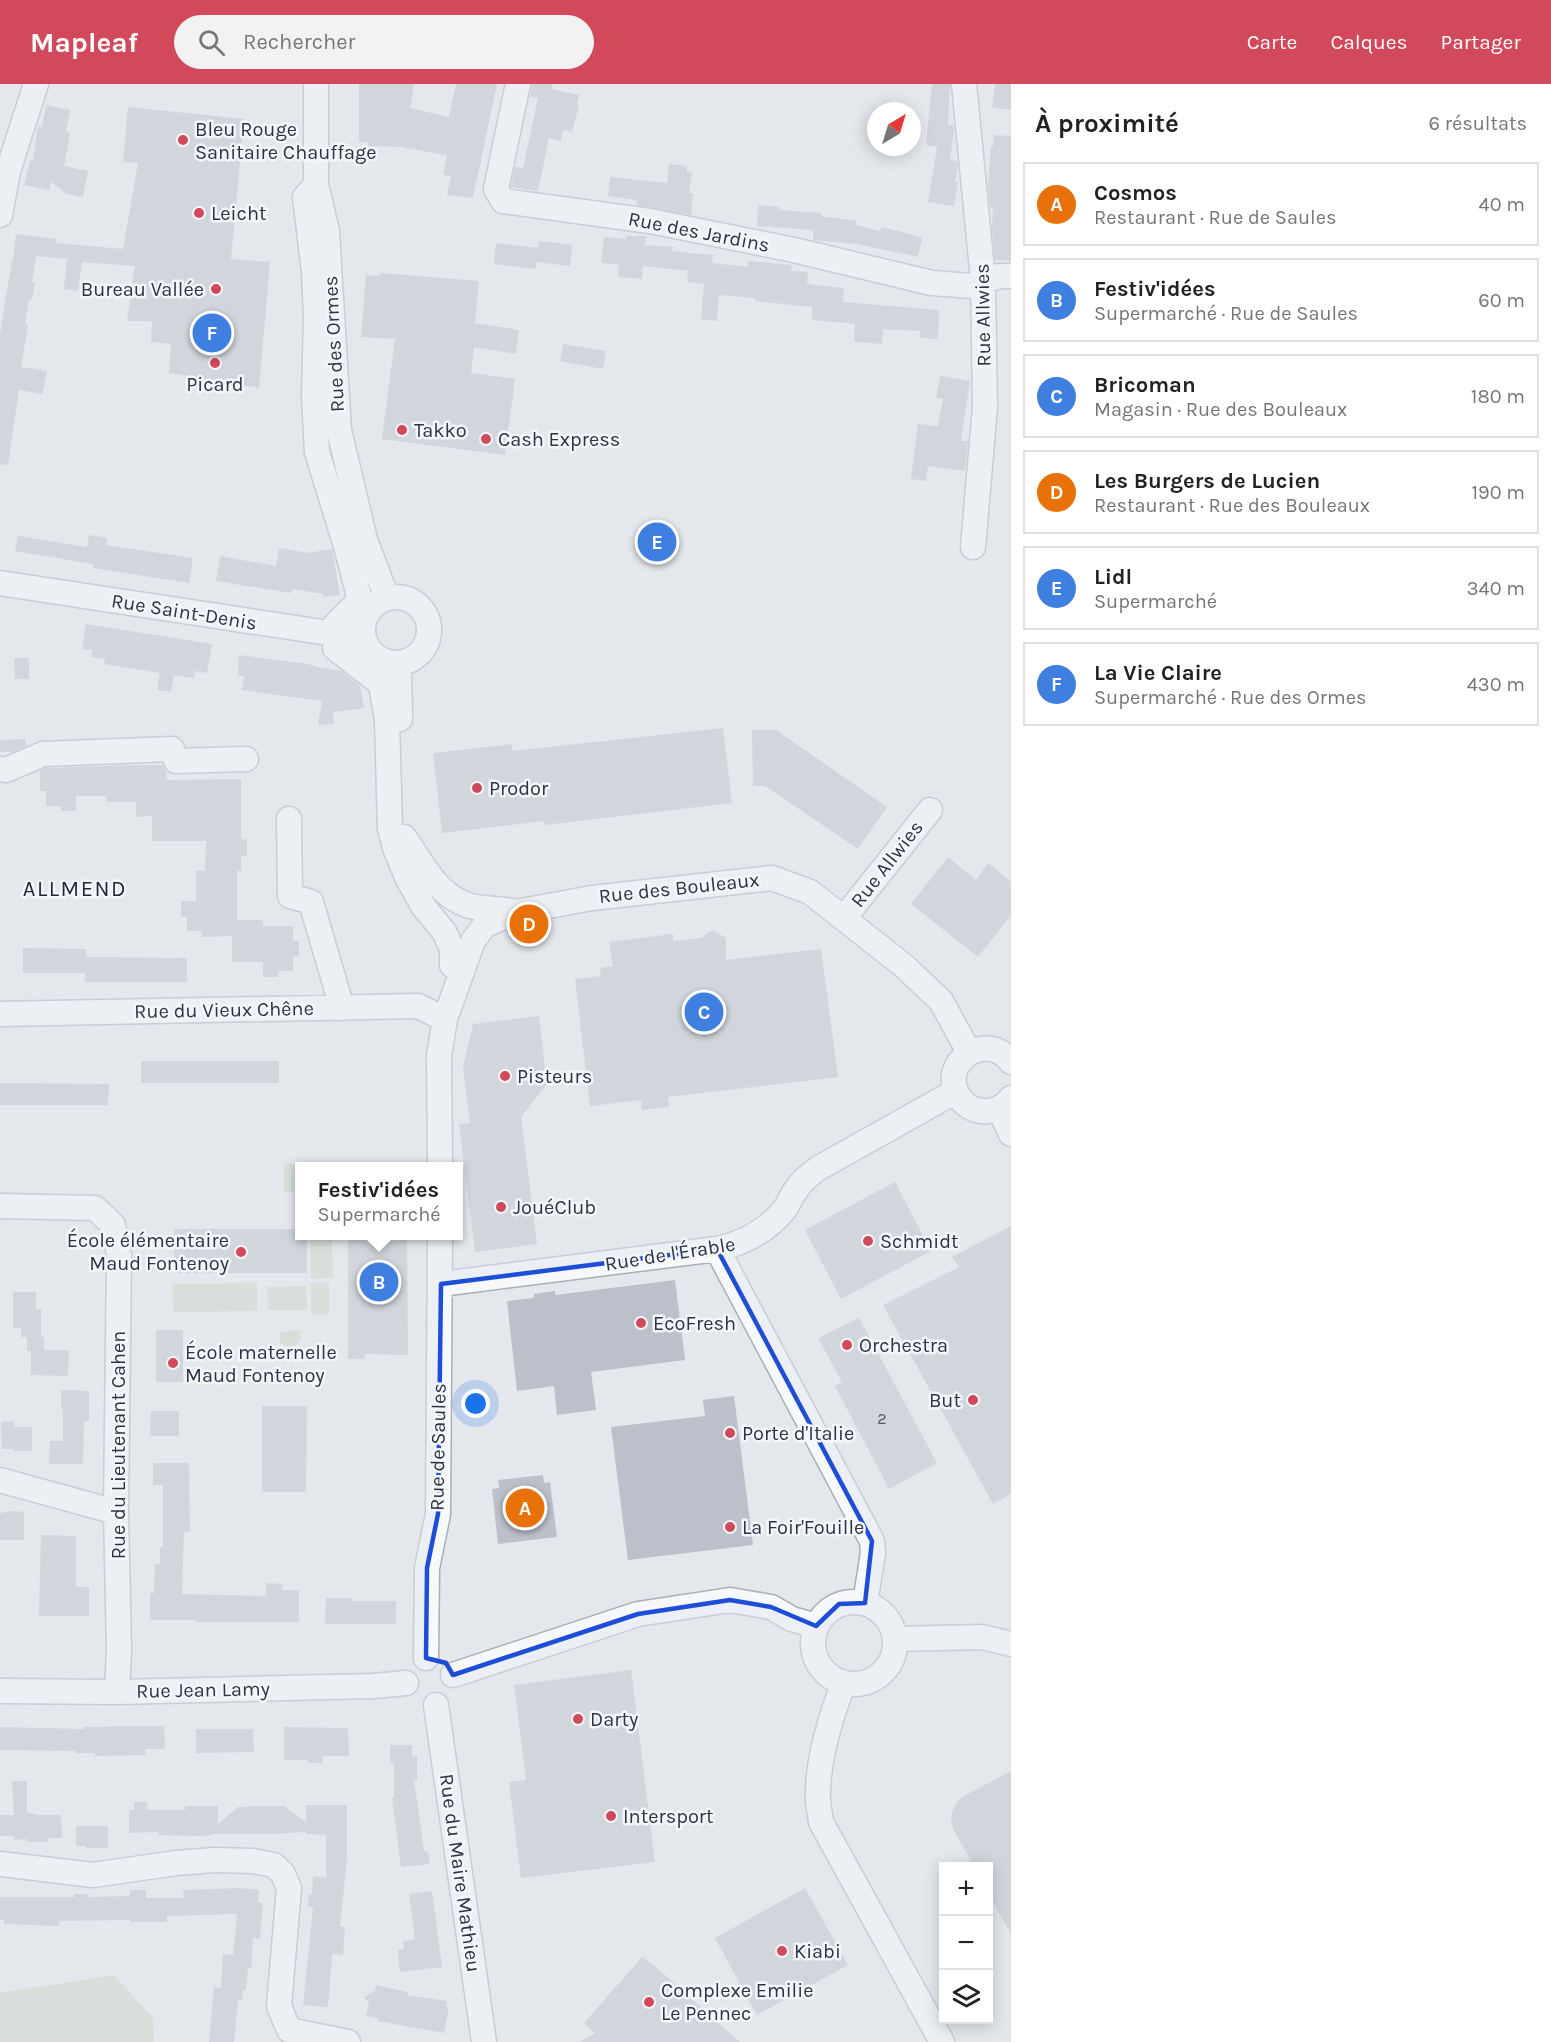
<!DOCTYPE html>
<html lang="fr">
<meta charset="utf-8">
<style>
body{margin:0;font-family:Karla,sans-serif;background:#f2f2f2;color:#222}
.controls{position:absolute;right:18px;bottom:18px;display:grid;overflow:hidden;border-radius:0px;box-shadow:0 3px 15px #0003}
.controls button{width:54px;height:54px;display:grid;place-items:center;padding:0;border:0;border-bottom:2px solid #e0e0e0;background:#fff;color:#222;font:30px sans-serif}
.compass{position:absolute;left:867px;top:18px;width:54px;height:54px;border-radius:50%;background:#fff;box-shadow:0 3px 15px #0003;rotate:38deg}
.you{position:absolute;left:476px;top:1320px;width:21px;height:21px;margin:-15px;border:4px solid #fff;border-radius:50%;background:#1a73e8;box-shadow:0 0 0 9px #1a73e833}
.badge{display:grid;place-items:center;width:39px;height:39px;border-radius:50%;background:#d1495b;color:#fff;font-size:20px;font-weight:700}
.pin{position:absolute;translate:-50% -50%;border:3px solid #fff;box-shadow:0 2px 6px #0006}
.popup{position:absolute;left:295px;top:1078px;width:168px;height:78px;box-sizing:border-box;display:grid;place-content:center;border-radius:0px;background:#fff;filter:drop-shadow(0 2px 4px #0005);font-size:20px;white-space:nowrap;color:#767676}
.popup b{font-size:22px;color:#222}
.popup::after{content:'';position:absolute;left:50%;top:100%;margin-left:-12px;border:12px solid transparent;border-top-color:#fff}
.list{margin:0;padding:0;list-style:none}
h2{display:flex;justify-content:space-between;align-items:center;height:78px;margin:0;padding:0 24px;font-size:26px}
h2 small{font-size:20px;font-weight:400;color:#767676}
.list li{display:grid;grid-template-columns:39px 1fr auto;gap:18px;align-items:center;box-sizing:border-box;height:84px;margin:0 12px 12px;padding:0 12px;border:2px solid #e0e0e0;border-radius:0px}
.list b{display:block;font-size:22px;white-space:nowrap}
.list p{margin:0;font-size:20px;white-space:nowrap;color:#767676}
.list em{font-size:20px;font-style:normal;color:#767676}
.icon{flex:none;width:33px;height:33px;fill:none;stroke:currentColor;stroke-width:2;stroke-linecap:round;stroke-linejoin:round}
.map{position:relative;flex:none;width:1011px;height:1958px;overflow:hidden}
header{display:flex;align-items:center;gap:36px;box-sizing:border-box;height:84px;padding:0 30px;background:#d1495b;color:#fff}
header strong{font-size:28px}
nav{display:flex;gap:33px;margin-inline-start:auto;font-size:21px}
.search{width:420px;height:54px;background:#f2f2f2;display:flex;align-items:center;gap:15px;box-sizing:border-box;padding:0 21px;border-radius:33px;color:#767676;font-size:22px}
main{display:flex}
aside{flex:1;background:#fff}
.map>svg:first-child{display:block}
.green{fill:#c9d6c5}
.building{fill:#bbc0ca}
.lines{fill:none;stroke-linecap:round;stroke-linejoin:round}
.minor-casing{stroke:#a9aeb7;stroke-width:27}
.minor{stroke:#f7f8fa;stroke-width:24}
.marked{fill:none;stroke:#1d4ed8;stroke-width:4.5;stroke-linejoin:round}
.poi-dot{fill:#d1495b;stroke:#f4f6f9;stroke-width:2}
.labels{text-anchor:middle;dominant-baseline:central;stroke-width:5;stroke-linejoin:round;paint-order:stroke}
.number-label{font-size:16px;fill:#4f5766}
.poi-label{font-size:20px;fill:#2b3445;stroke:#f4f6f9;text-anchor:start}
.street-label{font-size:20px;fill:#2b3445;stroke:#f4f6f9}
.quarter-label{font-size:22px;letter-spacing:1.5px;fill:#1d2536;stroke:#f4f6f9}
</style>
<header>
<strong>Mapleaf</strong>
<div class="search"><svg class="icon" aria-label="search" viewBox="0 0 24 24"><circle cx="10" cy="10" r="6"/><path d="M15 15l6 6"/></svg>Rechercher</div>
<nav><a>Carte</a><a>Calques</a><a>Partager</a></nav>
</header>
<main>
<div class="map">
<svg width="1011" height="1958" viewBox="0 0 1011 1958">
<rect width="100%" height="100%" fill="#e4e7ec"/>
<path class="green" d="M284,1080H337V1082H300L299,1108H284Z
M310,1152H332L333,1194L311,1195Z
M257,1199V1227L174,1228L172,1200Z
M311,1199H329V1231L311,1230Z
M306,1202L307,1226H268L267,1203Z
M300,1246L301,1255L292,1266L280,1259L279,1248Z
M114,1891L153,1934L154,1958H0V1909Z"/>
<path class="building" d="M359,0H414L410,24L449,33L456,0H497L473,114L447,111L451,92L443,91L447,71L405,64V63L368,62V58H359Z
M532,0H553L551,5L579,11L577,20L579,21L572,48L563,46L561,57L549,54L538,107L511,103L515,83L523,84L538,14L530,12Z
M932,0H950L948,41H954V47L950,76L957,77L958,81L955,98H958L954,122L928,118L937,63L926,61Z
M995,0H1011V26L992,23Z
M46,21L70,26L66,48L70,49L64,82L88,87L83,113L67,110L51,98L49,106L24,101L30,76H33L38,42L42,43Z
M128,23L244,35L231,175L270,178L259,304L169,289L171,260L151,258L152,237H127L135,182L82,178L78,207L64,205L67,175L36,172L32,198H35L32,216L29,215L25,241H28L21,283L47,287L42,310L19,306L8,381L0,380V250L12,176L13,177L16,150L56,155V159L123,165L138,79L123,78Z
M994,51L1011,52V177L995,176L992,142L993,124L990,123L988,99L991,62H993Z
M669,80L687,82V88L692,89L689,109H693L691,131L636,121L637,116L608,112L610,93L667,99Z
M758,121L779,123V126L821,129V132L857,137L856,141L880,147L881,143L906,149L922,154L918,173L857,160L813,156V146L757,142Z
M626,152H646L645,161L673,163L672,167L713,171L712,179L748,183V177L792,181L791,187L808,188L807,200L844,204L843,218L939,226L938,255L919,254L921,247L883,245L882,260L854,258L855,240L812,236V223L755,217V214L719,211L717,237L701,235L704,200L687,198L688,187L643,182L642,195L618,193L619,181L601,179L604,153L626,155Z
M539,157L572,161L570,182L537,178L536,185L494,180L496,159L538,164Z
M381,189L479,197L475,239L519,246L516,270L474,263L471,289L515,295L505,371L382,355L395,255L361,253L366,191L377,192Z
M563,260L606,267L603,285L560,277Z
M940,292L970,297L961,357H968L965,387L928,382L926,397L911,395L918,340L938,342L943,315L936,314Z
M89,451L107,454L106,461L193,474L189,499L93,484V480L15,467L18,452L87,463Z
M279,464L308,469L332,465L340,511L324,513L323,510L292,505L291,509L216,497L220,472L276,482Z
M86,540L212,560L207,589L195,587L194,594L174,591L171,608L157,606L160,589L104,580L105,575L91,573L93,566L82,565Z
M239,571L308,580L317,583L341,587L360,602L364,624L333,628L334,640L318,641L322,617L242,606L244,592H238Z
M14,574H29V595H15Z
M723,644L732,719L545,741L544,737L442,749L433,669L512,660V667Z
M752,646H776L887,723L858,765L765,702H753Z
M25,655L26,662L12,668H0V656Z
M136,681H162L166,687L167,696L241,695V756L247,755V772H241V787H237V836H263V842H293V857H299V873L293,872V887H278V893H263V878H232V852L202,853V847H187V833H181V817H196V787H205L206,757H152V732L136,733V718H107L106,712H76V727H61V722H46V707H40V687L46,684Z
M948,773L976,796L988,779L1011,798V831L978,873L911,820Z
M714,847L726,854V876L821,865L838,993L668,1013L669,1023L642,1026L641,1016L590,1022L575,895L601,892L600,884L613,882L609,858L673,850V857L702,854L709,848Z
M23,864L86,865V873L187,874V898H85V889H23Z
M539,932L547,1000L521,1033L537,1160L475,1168L459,1040L470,1039L463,983L473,940Z
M279,977V999H141V978L144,977Z
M0,999L109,1000L108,1021H0Z
M895,1098L931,1167L841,1215L805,1146Z
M1011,1142V1410L993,1420L883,1221L959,1183L952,1173Z
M174,1145H300V1152H307V1189H175Z
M348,1152H407L408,1271L365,1270V1275H348Z
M675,1196L685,1276L591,1288L596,1326L557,1331L554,1302L517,1307L507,1217L534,1214V1210L555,1207V1211Z
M13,1208H36V1225H41V1253H44V1266H69L68,1292L31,1291V1267H27V1253H21V1244H13Z
M859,1234L937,1379L889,1405L835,1302L842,1298L818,1254Z
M156,1246H183V1298H156Z
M61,1306L89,1307V1337H84L83,1380H49L50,1357H63V1325H61Z
M734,1312L753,1461L628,1476L611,1343L705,1332L703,1316Z
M262,1322H307L306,1408H262Z
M151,1327H179V1352H150Z
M14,1337V1343H32V1367H14L13,1365H2L1,1338Z
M153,1379H189L190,1448H184L182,1510L266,1512V1499L283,1500L282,1506H299V1538H196V1536H150V1509H154L155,1480H160V1463H163V1401H153Z
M543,1391L544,1399L550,1398L557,1453L498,1460L492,1405L499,1404L498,1396Z
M13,1427L24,1428V1456H0V1429Z
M41,1451L76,1452V1503H89V1532H39Z
M326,1514H352V1517H396V1540H325Z
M631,1586L655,1778L521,1794L509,1698L526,1696L514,1601Z
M164,1642L165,1665H145L146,1671L95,1672V1669H75V1667L0,1666V1643L84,1645V1643Z
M284,1643L348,1644L349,1672H322L323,1679H308V1676H284Z
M196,1645H253L254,1668L196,1669Z
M390,1661H412V1672L417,1671V1696H414L424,1766L428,1768L430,1780L401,1783L392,1714H394V1679H390Z
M1011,1687V1850L988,1809V1782H974L954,1747L951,1737L952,1728L957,1718L964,1712Z
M12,1697H27V1728L38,1731H61L62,1754H48V1758H27V1755L14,1756V1752H0V1731H14Z
M134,1718H147V1726H185V1722H218V1740L238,1723L284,1722L306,1738V1721H347V1774L340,1843H345L343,1871L332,1870L328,1923L303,1921L313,1824L308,1822L309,1811L312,1810L313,1792L326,1794V1751L306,1750V1748L271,1750H211V1751L200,1752L158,1751V1748L129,1749V1726H134Z
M76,1742H108V1764H86V1762H76Z
M240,1804L259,1806L258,1818L263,1819L260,1855L253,1854L251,1884H248L246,1906H243L242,1916H238L234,1958H209L214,1903L221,1904L223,1870L233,1871L237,1830L167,1832V1838H130V1836L59,1837V1842L4,1840V1836H0V1813H75L74,1810H88V1813L130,1812V1806H146V1814H184L183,1806Z
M805,1804L848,1881L757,1931L715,1854Z
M432,1807L442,1883L400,1888L398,1866L404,1865L403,1857L415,1856L409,1810Z
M642,1873L656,1883L740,1958H580L595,1949L584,1939Z
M376,1901L408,1908L407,1911L447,1917L446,1923H449L444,1949L377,1937L378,1934L366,1932L369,1919L364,1913L375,1907Z"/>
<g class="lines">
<defs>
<path id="minor" d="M316,0V101L327,147L339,346L365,456L387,514
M518,0L496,105L503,117L650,137L794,166L932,199L972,202L999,192H1011
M964,0L983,196L985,323L973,463
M316,101L305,113L314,188L316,232L314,312L317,368L346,462L359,512L355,521L335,541L340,551L335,564L381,600L387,636L390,745L395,764L407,793L423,822L445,849L452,865V881
M0,131L8,87L36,0
M0,499L348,552L366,560
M363 546a33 33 0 1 1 66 0a33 33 0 1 1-66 0Z
M399,580L400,635
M0,685L6,686L43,670L172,665L176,677L246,675
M289,735L290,812L311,818L342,924
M404,753C423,780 439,816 475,823C489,825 500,824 516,828
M844,834L930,726
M0,930L418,922L445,935
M1011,978C987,945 937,979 959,1013C964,1021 973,1026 982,1027C994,1028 1004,1023 1011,1014
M999,1024L1011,1050
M440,1082L439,972L445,935L473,857L485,841L516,828L592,814L772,794L810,808L904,882L941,917L969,968
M0,1122L95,1124L113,1141L119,1171L116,1428L119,1566L117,1608
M717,1165L872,1457L873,1469L865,1519
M441,1200L717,1165C744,1159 766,1148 784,1126C789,1120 791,1112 796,1106C802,1096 810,1090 819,1084L956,1007
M0,1396L116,1428
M813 1559a41 41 0 1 1 82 0a41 41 0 1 1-82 0Z
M895,1555L982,1553L1011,1560
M426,1574L427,1484L438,1430L440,1152
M453,1591L638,1530L730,1516L771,1523L792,1535L816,1542
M844,1599C831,1631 818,1675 818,1709C817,1719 820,1728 821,1738L942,1958
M0,1607L117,1608L373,1602L406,1599
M436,1621L484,1958
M0,1780L93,1791L176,1779L214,1776L253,1777L274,1781L283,1790L289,1804L279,1922L289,1946L348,1958"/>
</defs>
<use href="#minor" class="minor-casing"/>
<use href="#minor" class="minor"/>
</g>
<path d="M0 0H1011V1958H0ZM717,1165L872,1457L865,1519L839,1520L816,1542L771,1523L730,1516L638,1530L453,1591L446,1579L426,1574L427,1484L438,1430L441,1200Z" fill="#e4e7ec" fill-opacity=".55" fill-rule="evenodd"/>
<path class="marked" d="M717,1165L872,1457L865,1519L839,1520L816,1542L771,1523L730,1516L638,1530L453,1591L446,1579L426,1574L427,1484L438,1430L441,1200Z"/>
<g class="poi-dot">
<circle cx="183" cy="56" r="6"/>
<circle cx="199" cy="129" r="6"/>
<circle cx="216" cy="205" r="6"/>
<circle cx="215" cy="279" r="6"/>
<circle cx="402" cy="346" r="6"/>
<circle cx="486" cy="355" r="6"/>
<circle cx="477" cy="704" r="6"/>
<circle cx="505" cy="992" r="6"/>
<circle cx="501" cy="1123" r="6"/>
<circle cx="868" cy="1157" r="6"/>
<circle cx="241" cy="1168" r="6"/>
<circle cx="641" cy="1239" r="6"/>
<circle cx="847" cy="1261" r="6"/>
<circle cx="173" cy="1279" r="6"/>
<circle cx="973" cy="1316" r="6"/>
<circle cx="730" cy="1349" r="6"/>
<circle cx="730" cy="1443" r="6"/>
<circle cx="578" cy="1635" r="6"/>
<circle cx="611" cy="1732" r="6"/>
<circle cx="782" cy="1867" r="6"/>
<circle cx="649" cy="1918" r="6"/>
</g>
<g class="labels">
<g class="number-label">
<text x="882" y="1334">2</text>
</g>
<g class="poi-label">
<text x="195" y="45">Bleu Rouge<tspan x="195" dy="23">Sanitaire Chauffage</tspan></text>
<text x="211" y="129">Leicht</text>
<text x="204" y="205" text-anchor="end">Bureau Vallée</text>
<text x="215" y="300" text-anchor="middle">Picard</text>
<text x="414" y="346">Takko</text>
<text x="498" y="355">Cash Express</text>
<text x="489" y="704">Prodor</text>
<text x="517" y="992">Pisteurs</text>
<text x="513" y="1123">JouéClub</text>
<text x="229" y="1156" text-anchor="end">École élémentaire<tspan x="229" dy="23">Maud Fontenoy</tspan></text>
<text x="880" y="1157">Schmidt</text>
<text x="653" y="1239">EcoFresh</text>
<text x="859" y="1261">Orchestra</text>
<text x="185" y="1268">École maternelle<tspan x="185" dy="23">Maud Fontenoy</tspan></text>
<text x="961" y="1316" text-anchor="end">But</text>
<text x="742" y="1349">Porte d'Italie</text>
<text x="742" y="1443">La Foir'Fouille</text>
<text x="590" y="1635">Darty</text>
<text x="623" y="1732">Intersport</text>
<text x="794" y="1867">Kiabi</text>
<text x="661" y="1906">Complexe Emilie<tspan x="661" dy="23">Le Pennec</tspan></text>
</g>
<g class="street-label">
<text transform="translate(699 148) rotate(11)">Rue des Jardins</text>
<text transform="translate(983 231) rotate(-91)">Rue Allwies</text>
<text transform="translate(334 260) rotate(-93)">Rue des Ormes</text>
<text transform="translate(184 528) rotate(9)">Rue Saint-Denis</text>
<text transform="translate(887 780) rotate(-52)">Rue Allwies</text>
<text transform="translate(679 804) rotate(-6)">Rue des Bouleaux</text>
<text transform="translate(224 926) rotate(-1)">Rue du Vieux Chêne</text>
<text transform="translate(670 1170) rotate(-9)">Rue de l'Érable</text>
<text transform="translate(118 1361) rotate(-90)">Rue du Lieutenant Cahen</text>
<text transform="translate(438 1363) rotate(-89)">Rue de Saules</text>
<text transform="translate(203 1606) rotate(-1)">Rue Jean Lamy</text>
<text transform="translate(460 1789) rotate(82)">Rue du Maire Mathieu</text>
</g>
<g class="quarter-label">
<text x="75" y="805">ALLMEND</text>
</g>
</g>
</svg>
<div class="controls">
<button>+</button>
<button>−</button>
<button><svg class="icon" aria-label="layers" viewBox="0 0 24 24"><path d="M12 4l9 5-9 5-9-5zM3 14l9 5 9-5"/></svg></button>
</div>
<svg class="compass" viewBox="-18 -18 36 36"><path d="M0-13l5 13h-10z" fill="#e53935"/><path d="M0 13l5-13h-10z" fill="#767676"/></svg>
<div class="you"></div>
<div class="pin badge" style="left:525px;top:1424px;background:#e8710a">A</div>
<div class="pin badge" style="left:379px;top:1198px;background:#3f7fe0">B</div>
<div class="popup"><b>Festiv'idées</b>Supermarché</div>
<div class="pin badge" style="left:704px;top:928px;background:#3f7fe0">C</div>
<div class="pin badge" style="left:529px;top:840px;background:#e8710a">D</div>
<div class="pin badge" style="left:657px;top:458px;background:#3f7fe0">E</div>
<div class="pin badge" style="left:212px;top:249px;background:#3f7fe0">F</div>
</div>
<aside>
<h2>À proximité<small>6 résultats</small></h2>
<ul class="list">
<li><span class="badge" style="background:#e8710a">A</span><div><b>Cosmos</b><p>Restaurant · Rue de Saules</p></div><em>40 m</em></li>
<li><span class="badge" style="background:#3f7fe0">B</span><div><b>Festiv'idées</b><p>Supermarché · Rue de Saules</p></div><em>60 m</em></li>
<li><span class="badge" style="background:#3f7fe0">C</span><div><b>Bricoman</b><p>Magasin · Rue des Bouleaux</p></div><em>180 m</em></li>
<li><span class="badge" style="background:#e8710a">D</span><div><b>Les Burgers de Lucien</b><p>Restaurant · Rue des Bouleaux</p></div><em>190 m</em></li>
<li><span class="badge" style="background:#3f7fe0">E</span><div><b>Lidl</b><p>Supermarché</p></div><em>340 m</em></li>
<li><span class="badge" style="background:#3f7fe0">F</span><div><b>La Vie Claire</b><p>Supermarché · Rue des Ormes</p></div><em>430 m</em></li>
</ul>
</aside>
</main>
